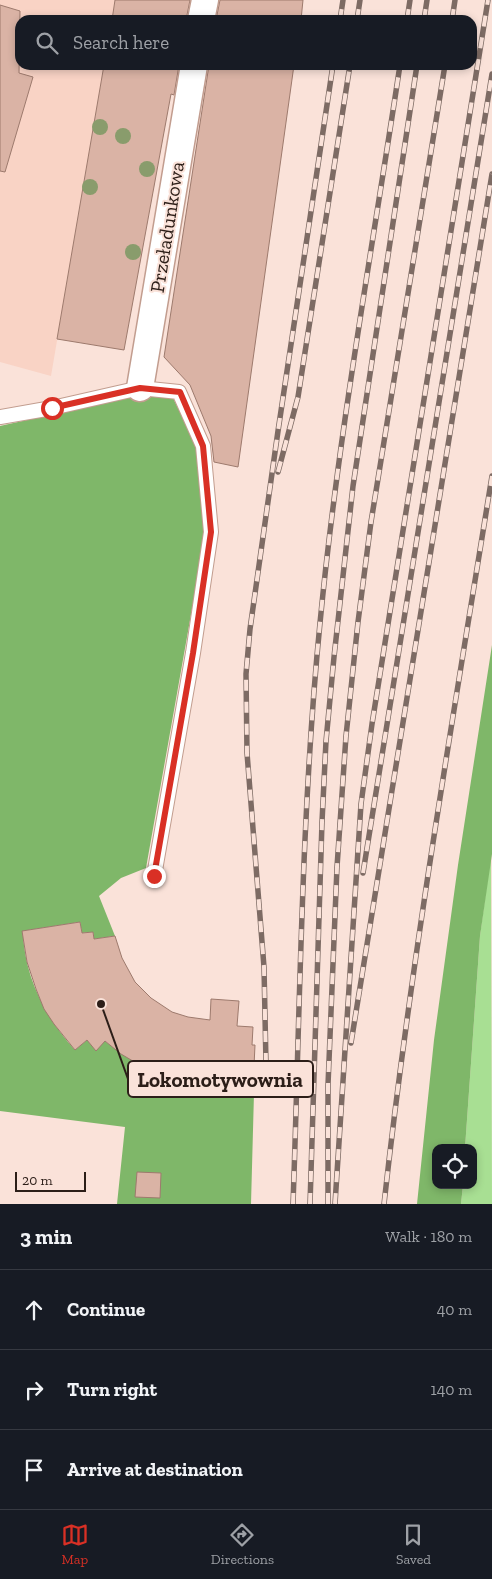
<!DOCTYPE html>
<meta charset="utf-8">
<style>
body{margin:0;font-family:"Zilla Slab",serif;background:#20242c;color:#f1f3f6}
.controls{position:absolute;right:15px;bottom:15px;display:grid;overflow:hidden;border-radius:10px;box-shadow:0 2px 8px #0003}
.controls button{width:45px;height:45px;display:grid;place-items:center;padding:0;border:0;border-bottom:1px solid #363941;background:#171b24;color:#f1f3f6;font:25px sans-serif}
.scale{position:absolute;left:15px;bottom:12px;width:71px;box-sizing:border-box;padding-left:5px;border:2px solid #2c1e18;border-top:0;font-size:14px;line-height:18px;white-space:nowrap;color:#2c1e18;-webkit-text-stroke:4px #fae2d9;paint-order:stroke}
.stop{position:absolute;width:15px;height:15px;margin:-11px;border:4px solid #d93025;border-radius:50%;background:#fff}
.stop.end{background:#d93025;border-color:#fff;box-shadow:0 1px 5px #0008}
.list{margin:0;padding:0;list-style:none}
h2{display:flex;justify-content:space-between;align-items:center;height:65px;margin:0;padding:0 20px;font-size:21px}
h2 small{font-size:16px;font-weight:400;color:#9ea1a6}
.list li{display:grid;grid-template-columns:32px 1fr auto;gap:15px;align-items:center;box-sizing:border-box;height:80px;padding:0 20px;border-top:1px solid #363941}
.list b{display:block;font-size:19px;white-space:nowrap}
.list em{font-size:16px;font-style:normal;color:#9ea1a6}
.icon{flex:none;width:28px;height:28px;fill:none;stroke:currentColor;stroke-width:2;stroke-linecap:round;stroke-linejoin:round}
.map{position:relative;flex:none;width:492px;height:1204px;overflow:hidden}
.search{position:absolute;background:#171b24;box-shadow:0 2px 8px #0003;left:15px;right:15px;top:15px;height:55px;display:flex;align-items:center;gap:12px;box-sizing:border-box;padding:0 18px;border-radius:15px;color:#9ea1a6;font-size:19px}
.sheet{height:305px;background:#171b24}
nav{display:flex;justify-content:space-around;align-items:center;box-sizing:border-box;height:70px;border-top:1px solid #363941;background:#171b24;font-size:14px;color:#9ea1a6}
nav a{display:grid;justify-items:center;gap:2px}
nav .on{color:#d93025}
.map>svg:first-child{display:block}
.built{fill:#f9d3c5}
.green{fill:#a8df93}
.forest{fill:#7fb769}
.building{fill:#dab3a5;stroke:#9d7a6d}
.lines{fill:none;stroke-linecap:round;stroke-linejoin:round}
.service-casing{stroke:#c29d8f;stroke-width:16}
.minor-casing{stroke:#c29d8f;stroke-width:29}
.service{stroke:#fff;stroke-width:14}
.minor{stroke:#fff;stroke-width:26}
.rail-casing{stroke:#7d6b64;stroke-width:5.5}
.rail{stroke:#fae2d9;stroke-width:4;stroke-dasharray:11;stroke-linecap:butt}
.tree{fill:#899c6c}
.route{stroke:#d93025;stroke-width:6}
.labels{text-anchor:middle;dominant-baseline:central;stroke-width:4;stroke-linejoin:round;paint-order:stroke}
.street-label{font-size:20px;fill:#2c1e18;stroke:#fae2d9}
.leader{fill:none;stroke:#2c1e18;stroke-width:2}
.callout-dot{fill:#2c1e18;stroke:#fae2d9;stroke-width:2}
.callout{fill:#fae2d9;stroke:#2c1e18;stroke-width:2}
.callout-label{font-size:21px;text-anchor:middle;font-weight:bold;fill:#2c1e18}
</style>
<div class="map">
<svg width="492" height="1204" viewBox="0 0 492 1204">
<rect width="100%" height="100%" fill="#fae2d9"/>
<path class="built" d="M0,0H115L112,20H20V65H104L51,376L0,362Z"/>
<path class="green" d="M491,854L492,1204H461L463,1185H473V1148H465L480,936Z"/>
<path class="forest" d="M135,396L173,398L197,446L206,530L146,868L121,878L99,896L115,936L94,939L93,932L82,933L80,922L23,931C24,976 45,1017 75,1050L87,1040L96,1050L105,1041C124,1056 144,1070 167,1077C180,1080 195,1081 206,1085L207,1080L234,1082V1088L241,1089L242,1083H249L254,1093L251,1204H117L125,1127L0,1111V426Z
M492,645V854L480,936L465,1148H436V1185H463L461,1204H417L434,1040L458,865Z"/>
<path class="building" d="M115,0H190L186,20H112Z
M220,0H303L301,20H216Z
M0,5L20,11L19,73L33,77L5,172L0,171Z
M104,65H179L174,95L171,94L124,350L57,339Z
M209,65H294L238,467L214,462L211,436L190,385L164,357Z
M80,922L82,933L93,932L94,939L115,936L122,958L135,982L151,998L172,1012L188,1017L210,1020L211,999L239,1001L237,1026L253,1027L252,1045H255L254,1066H250L249,1083H242V1088L200,1084L166,1076L143,1067L121,1054L105,1041L96,1051L87,1040L75,1050L54,1024L44,1009L36,989L27,962L22,931Z
M137,1172L161,1173L160,1198L135,1197Z"/>
<g class="lines">
<defs>
<path id="service" d="M0,417L52,408L140,388L179,392L203,446L211,532L193,653L154,876"/>
<path id="minor" d="M201,20L205,0
M140,388L194,65"/>
</defs>
<use href="#service" class="service-casing"/>
<use href="#minor" class="minor-casing"/>
<use href="#service" class="service"/>
<use href="#minor" class="minor"/>
<defs>
<path id="rail" d="M340,20L343,0
M357,20L360,0
M407,20L410,0
M424,20L427,0
M452,20L455,0
M278,472L298,397L350,65
M363,873L492,74
M351,1043L492,174
M266,1064L264,967L247,753L246,674L250,629L278,431L333,65
M293,1204C300,1011 301,816 320,623C338,436 372,251 400,65
M310,1204L322,822L326,741L334,657L353,486L417,65
M328,1204V1085L337,867L346,736L358,622L371,522L445,65
M335,1204L361,804L372,724L488,0
M384,1204C411,960 453,718 492,476"/>
</defs>
<use href="#rail" class="rail-casing"/>
<use href="#rail" class="rail"/>
</g>
<g class="tree">
<circle cx="100" cy="127" r="8"/>
<circle cx="123" cy="136" r="8"/>
<circle cx="147" cy="169" r="8"/>
<circle cx="90" cy="187" r="8"/>
<circle cx="133" cy="252" r="8"/>
</g>
<g class="lines">
<path class="route" d="M52,408L140,388L180,392L203,446L211,532L193,653L154,876"/>
</g>
<g class="labels">
<g class="street-label">
<text transform="translate(167 227) rotate(-81)">Przeładunkowa</text>
</g>
</g>
<path class="leader" d="M101 1004L128 1079"/>
<circle class="callout-dot" cx="101" cy="1004" r="5"/>
<rect class="callout" x="128" y="1061" width="185" height="36" rx="5"/>
<g class="callout-label">
<text x="220" y="1087">Lokomotywownia</text>
</g>
</svg>
<div class="controls">
<button><svg class="icon" aria-label="locate" viewBox="0 0 24 24"><circle cx="12" cy="12" r="6"/><path d="M12 2v4M12 18v4M2 12h4M18 12h4"/></svg></button>
</div>
<div class="scale">20 m</div>
<div class="stop" style="left:52px;top:408px"></div>
<div class="stop end" style="left:154px;top:876px"></div>
<div class="search"><svg class="icon" aria-label="search" viewBox="0 0 24 24"><circle cx="10" cy="10" r="6"/><path d="M15 15l6 6"/></svg>Search here</div>
</div>
<section class="sheet">
<h2>3 min<small>Walk · 180 m</small></h2>
<ul class="list">
<li><svg class="icon" aria-label="ahead" viewBox="0 0 24 24"><path d="M12 20V5M6 11l6-6 6 6"/></svg><div><b>Continue</b></div><em>40 m</em></li>
<li><svg class="icon" aria-label="right" viewBox="0 0 24 24"><path d="M7 20v-9h11M14 6l5 5-5 5"/></svg><div><b>Turn right</b></div><em>140 m</em></li>
<li><svg class="icon" aria-label="arrive" viewBox="0 0 24 24"><path d="M6 21V4h12l-3 4 3 4H6"/></svg><div><b>Arrive at destination</b></div></li>
</ul>
</section>
<nav>
<a class="on"><svg class="icon" aria-label="map" viewBox="0 0 24 24"><path d="M3 6l6-2 6 2 6-2v14l-6 2-6-2-6 2zM9 4v14M15 6v14"/></svg>Map</a>
<a><svg class="icon" aria-label="directions" viewBox="0 0 24 24"><path d="M12 3l9 9-9 9-9-9zM9 14v-3h6M13 9l2 2-2 2"/></svg>Directions</a>
<a><svg class="icon" aria-label="saved" viewBox="0 0 24 24"><path d="M7 4h10v16l-5-4-5 4z"/></svg>Saved</a>
</nav>
